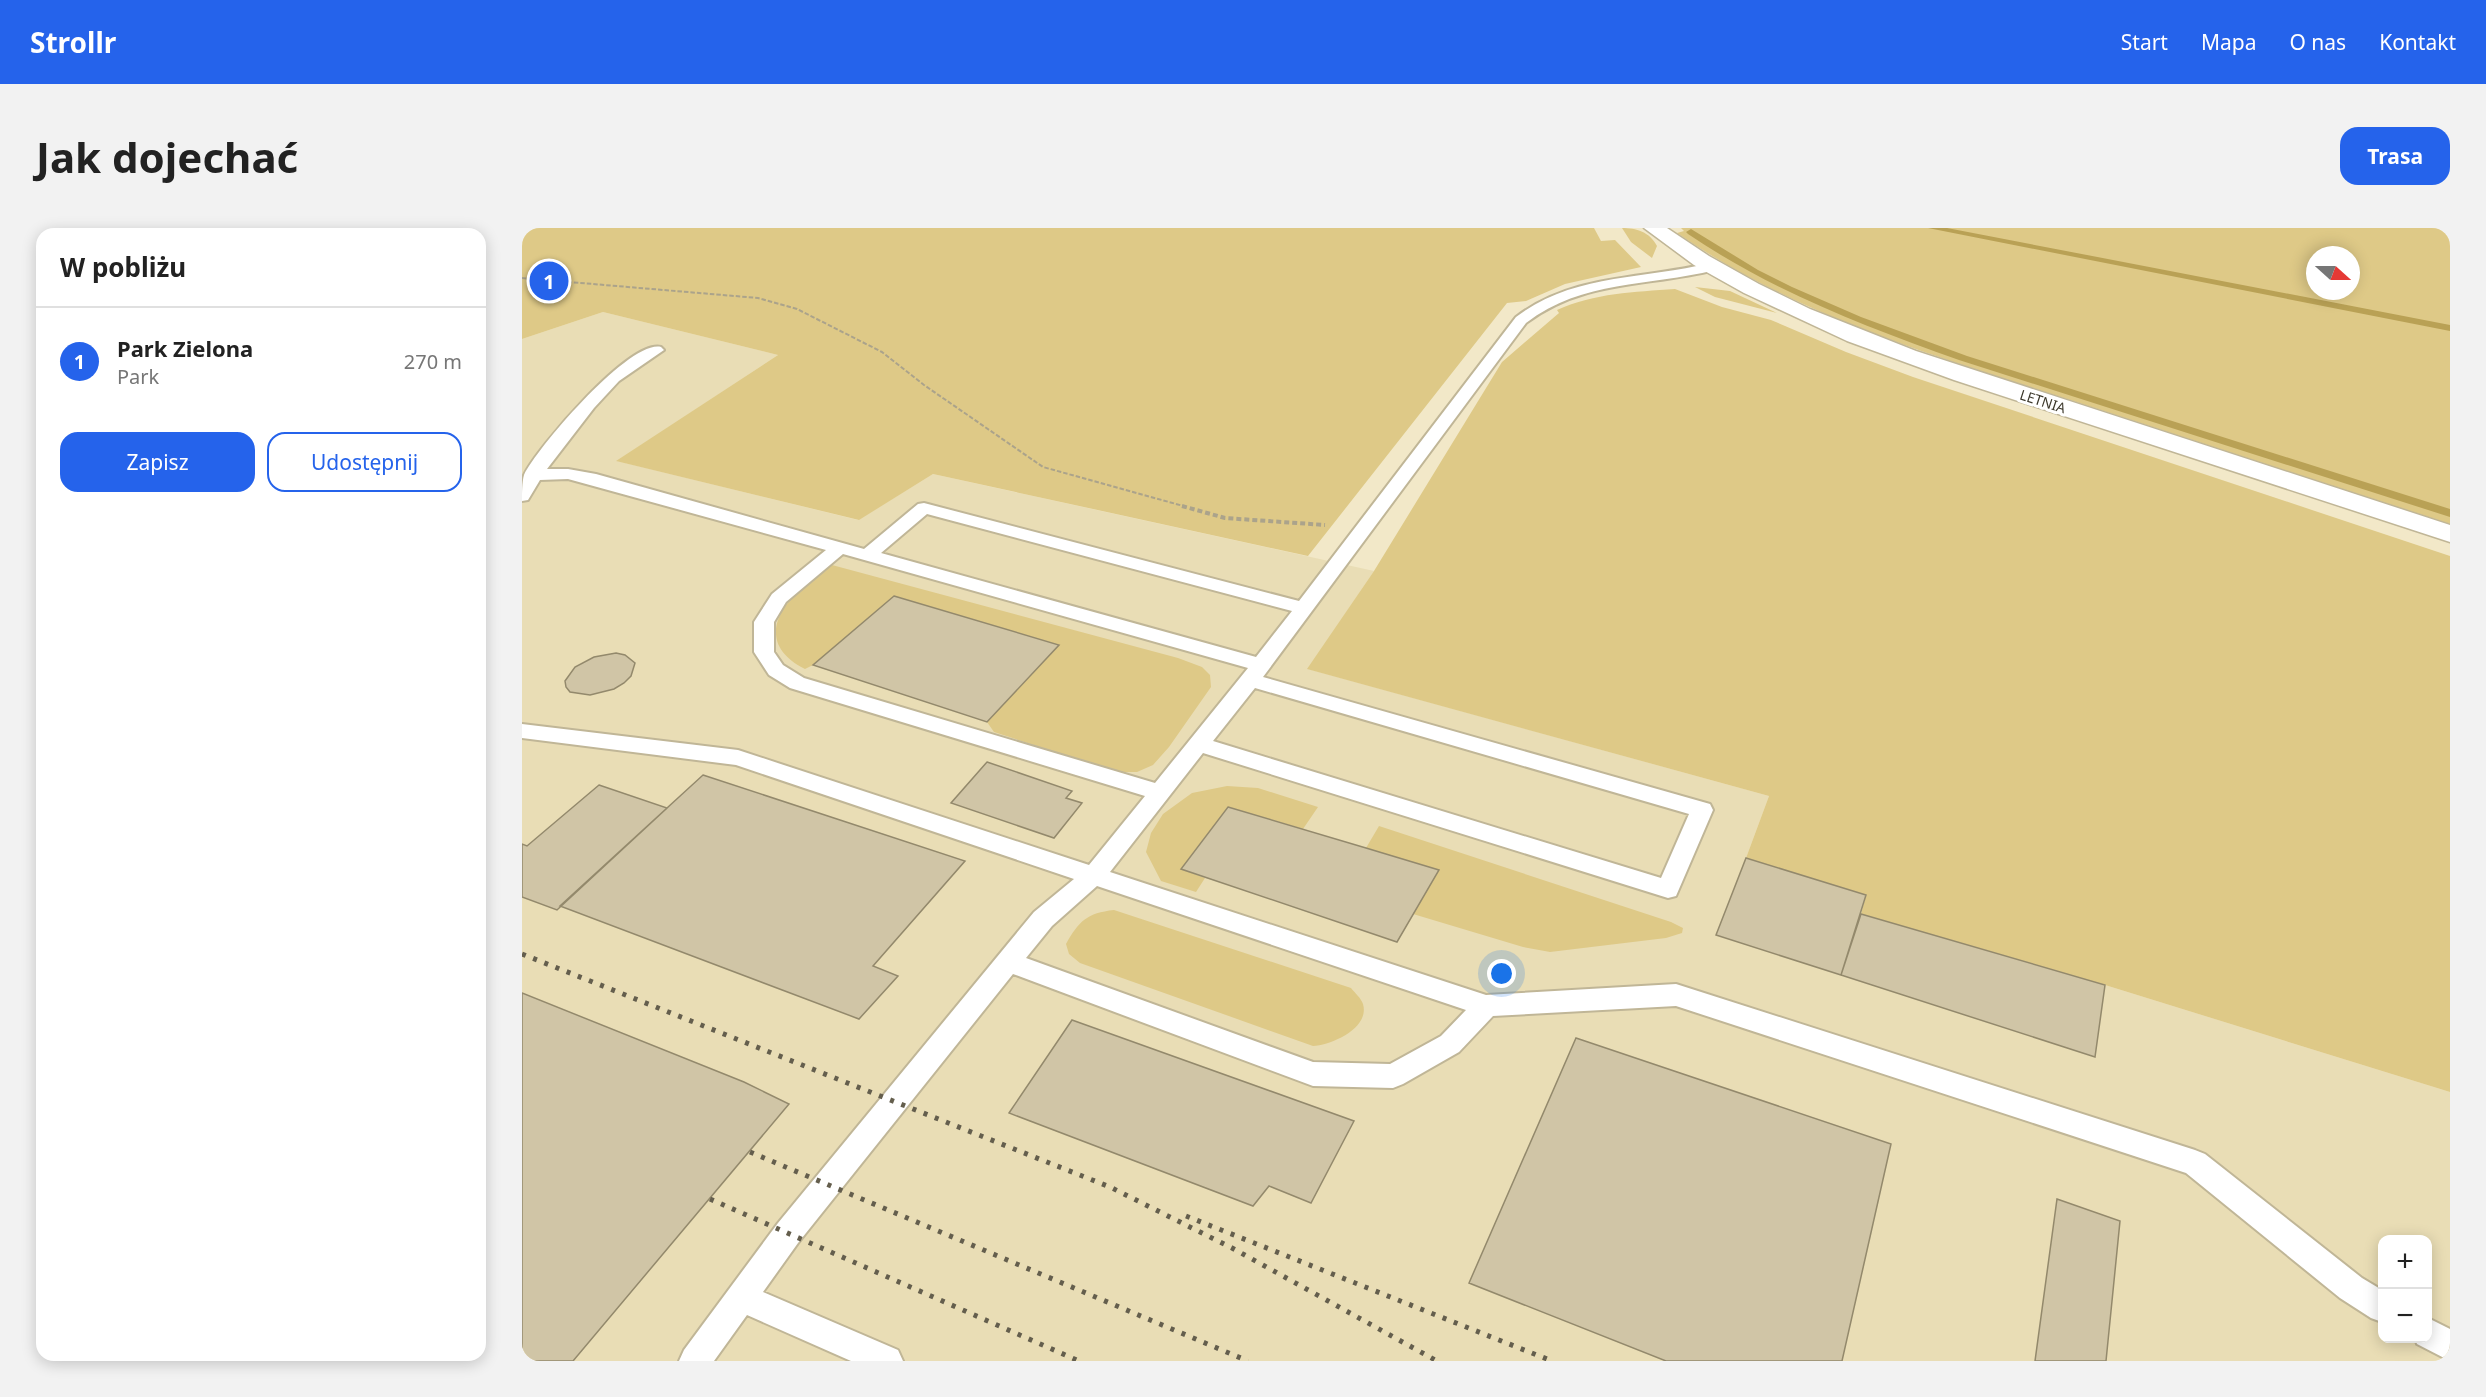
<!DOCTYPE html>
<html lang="pl">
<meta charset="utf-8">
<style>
body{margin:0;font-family:"Noto Sans",sans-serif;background:#f2f2f2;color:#222}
.controls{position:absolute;right:18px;bottom:18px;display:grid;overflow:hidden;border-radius:12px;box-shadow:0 3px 15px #0003}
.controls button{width:54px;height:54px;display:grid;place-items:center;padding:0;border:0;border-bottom:2px solid #e0e0e0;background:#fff;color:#222;font:30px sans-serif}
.compass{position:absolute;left:1784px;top:18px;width:54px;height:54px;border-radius:50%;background:#fff;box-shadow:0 3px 15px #0003;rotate:111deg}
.you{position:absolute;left:980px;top:746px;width:21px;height:21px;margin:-15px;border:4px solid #fff;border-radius:50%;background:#1a73e8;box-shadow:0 0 0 9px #1a73e833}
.badge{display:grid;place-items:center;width:39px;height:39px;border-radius:50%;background:#2563eb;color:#fff;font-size:20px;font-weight:700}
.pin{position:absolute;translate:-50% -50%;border:3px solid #fff;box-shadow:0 2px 6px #0006}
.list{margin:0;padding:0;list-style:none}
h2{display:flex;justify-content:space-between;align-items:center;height:78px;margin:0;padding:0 24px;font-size:26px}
h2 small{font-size:20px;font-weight:400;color:#767676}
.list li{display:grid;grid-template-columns:39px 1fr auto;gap:18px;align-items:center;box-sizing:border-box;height:108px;padding:0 24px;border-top:2px solid #e0e0e0}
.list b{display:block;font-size:22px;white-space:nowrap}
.list p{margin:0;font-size:20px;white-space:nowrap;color:#767676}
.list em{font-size:20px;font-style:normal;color:#767676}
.actions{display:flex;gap:12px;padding:18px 24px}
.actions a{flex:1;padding:14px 0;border:2px solid #2563eb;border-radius:18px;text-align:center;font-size:21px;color:#2563eb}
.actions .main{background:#2563eb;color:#fff}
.map{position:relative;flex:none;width:1928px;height:1133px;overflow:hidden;border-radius:18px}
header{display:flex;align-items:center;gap:36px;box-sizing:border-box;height:84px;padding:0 30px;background:#2563eb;color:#fff}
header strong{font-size:28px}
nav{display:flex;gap:33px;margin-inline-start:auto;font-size:21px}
.intro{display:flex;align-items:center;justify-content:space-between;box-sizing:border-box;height:144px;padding:0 36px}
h1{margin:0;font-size:42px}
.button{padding:15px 27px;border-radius:18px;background:#2563eb;color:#fff;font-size:21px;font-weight:700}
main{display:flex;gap:36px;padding:0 36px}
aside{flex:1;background:#fff;border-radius:18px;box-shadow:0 3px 15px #0003}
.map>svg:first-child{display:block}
.built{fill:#e9ddb5;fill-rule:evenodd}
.green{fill:#dec987;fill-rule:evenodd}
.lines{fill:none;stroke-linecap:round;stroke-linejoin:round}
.stream{fill:#b9a155;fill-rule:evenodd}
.building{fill:#d0c5a6;stroke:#93896c;stroke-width:1.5}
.service-casing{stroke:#c0b697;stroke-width:4}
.minor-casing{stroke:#c0b697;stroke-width:3}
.path-far1{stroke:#aba38b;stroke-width:2;stroke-dasharray:4.5 2;stroke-linecap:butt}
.path{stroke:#aba38b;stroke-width:4;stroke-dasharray:5 3;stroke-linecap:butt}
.service{fill:#fff;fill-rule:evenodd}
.minor{fill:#fff;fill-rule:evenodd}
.rail{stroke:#645e4d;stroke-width:5;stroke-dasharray:4 8;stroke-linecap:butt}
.labels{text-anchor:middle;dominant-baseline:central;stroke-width:6;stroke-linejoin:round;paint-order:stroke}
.far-street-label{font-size:14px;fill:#3c382b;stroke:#fff}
</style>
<header>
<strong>Strollr</strong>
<nav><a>Start</a><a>Mapa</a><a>O nas</a><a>Kontakt</a></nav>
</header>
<div class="intro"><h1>Jak dojechać</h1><a class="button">Trasa</a></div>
<main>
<aside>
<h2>W pobliżu<small></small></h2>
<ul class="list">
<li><span class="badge">1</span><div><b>Park Zielona</b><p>Park</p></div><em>270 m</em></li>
</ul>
<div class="actions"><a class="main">Zapisz</a><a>Udostępnij</a></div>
</aside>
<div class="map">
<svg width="1928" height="1133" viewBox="0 0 1928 1133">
<rect width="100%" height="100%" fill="#f2e8c8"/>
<path class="built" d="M81,84L256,127L95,233L336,292L411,246L852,343L786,441L1247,568L1224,630L1344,667L1339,686L1583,757L1928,864V1133H0V111ZM1860,1012H1906V1110H1860Z"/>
<path class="green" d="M0,0H1072L1079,13L1093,12L1119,39L1043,56L1004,73L985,75L786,328L411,246L337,292L94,233L256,127L81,84L0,111Z
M1100,0C1114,0 1128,4 1135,18L1130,30L1109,14Z
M1159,0H1928V296C1800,255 1673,213 1545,171C1410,127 1273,87 1155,5L1162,3ZM1793,27H1829V63H1793Z
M1173,59L1208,63L1255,85L1193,69Z
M1153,61L1200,79L1249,92L1324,124L1391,149L1928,328V864L1583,757L1339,686L1344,667L1224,630L1247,568L785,441L852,343L980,134L1037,85L1035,82C1073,65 1112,64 1153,61Z
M310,337L656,430L680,439L688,447L689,459L647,519L631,537L615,544H594L472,504L465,494L537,417L372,368L291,437L283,441C238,418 251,384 283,357C292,349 300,342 310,337Z
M705,558L736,560L796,579L781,601L706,579L659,641L683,650L674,664L639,653L624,624L629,605L641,586L670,565Z
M857,598L1149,694L1161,700L1160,705L1144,710L1028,724L1001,719L891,686L844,620Z
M592,682L829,760C833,765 839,770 841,776C848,800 810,817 791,818L558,735L547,726L544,716C557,693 565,685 592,682Z"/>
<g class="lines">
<path class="stream" d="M1406,0H1425L1928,97V103Z
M1169,1L1236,42L1270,59L1339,89L1445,128L1928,281V289L1437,132C1342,98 1250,63 1166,6L1164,4Z"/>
</g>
<path class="building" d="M372,368L537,417L465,494L291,437Z
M94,425L103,427L113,435L109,448L102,455L92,461L68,467L48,464L44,459L43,453L53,439L72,429Z
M465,534L550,563L544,570L560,575L532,610L429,575Z
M181,547L443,633L351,738L376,748L337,791L38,678Z
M77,557L145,580L35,682L0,669V616L5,618Z
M706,579L844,620L917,642L875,714L659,641Z
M1224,630L1344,667L1319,747L1194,707Z
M1339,686L1583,757L1573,829L1319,747Z
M0,765L222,854L267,876L51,1133H0Z
M550,792L832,893L789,975L747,958L731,978L487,885Z
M1054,810L1369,916L1320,1133H1144L947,1055Z
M1535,971L1598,993L1584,1133H1513Z"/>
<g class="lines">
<defs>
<path id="service" d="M1188,35L1195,39L1193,42C1125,59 1062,51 1004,95L741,449L1188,576L1191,582L1154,668L1146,670L681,525L588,644L964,767L1154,756L1673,922L1683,926L1840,1050L1860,1062V1094L1849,1090L1818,1070L1664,945L1154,778L971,788L937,824L881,856L871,860L791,858L491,746L276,1015L241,1064L376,1122L381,1133H329L225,1087L192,1133H157L162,1122L256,995L512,684L552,651L214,537L0,510V496L216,522L567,637L623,568L268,460L247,447L232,424V394L250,366L304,322L46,251L18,252L6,272L0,273C0,265 0,254 2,247C15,220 108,111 139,119L142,122L97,153L72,180L25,241H46L74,246L342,321L396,276L402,275L777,373L994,89C1052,45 1120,52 1188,35ZM405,286L770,383L734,429L359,325ZM321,326L726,440L633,555L282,450L261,437L252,424V394L264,374ZM733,460L1167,586L1139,650L691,513ZM575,658L944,782L919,808L868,836L791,834L504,730L530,698Z
M1906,1090L1928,1101V1133L1895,1116L1893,1110H1906Z"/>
<path id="minor" d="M1122,0H1145L1187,28L1237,56L1288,81L1394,123L1928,297V314L1432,152L1325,113L1222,65L1172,37Z"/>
</defs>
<use href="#service" class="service-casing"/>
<use href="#minor" class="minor-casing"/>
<path class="path-far1" d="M0,50L236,70L275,81L360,124L402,157L521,239L665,279"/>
<path class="path" d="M660,278L703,290L803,297"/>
<use href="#service" class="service"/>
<use href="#minor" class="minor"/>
<path class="rail" d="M0,726L588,959L710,1020L915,1133
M228,924L726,1133
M188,971L557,1133
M664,988L1030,1133"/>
</g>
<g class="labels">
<g class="far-street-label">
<text transform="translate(1521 173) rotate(18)">LETNIA</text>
</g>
</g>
</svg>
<div class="controls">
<button>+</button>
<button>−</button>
</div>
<svg class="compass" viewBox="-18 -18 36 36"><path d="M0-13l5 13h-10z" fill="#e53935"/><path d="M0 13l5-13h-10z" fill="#767676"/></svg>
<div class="you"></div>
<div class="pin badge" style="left:27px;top:53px">1</div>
</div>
</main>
